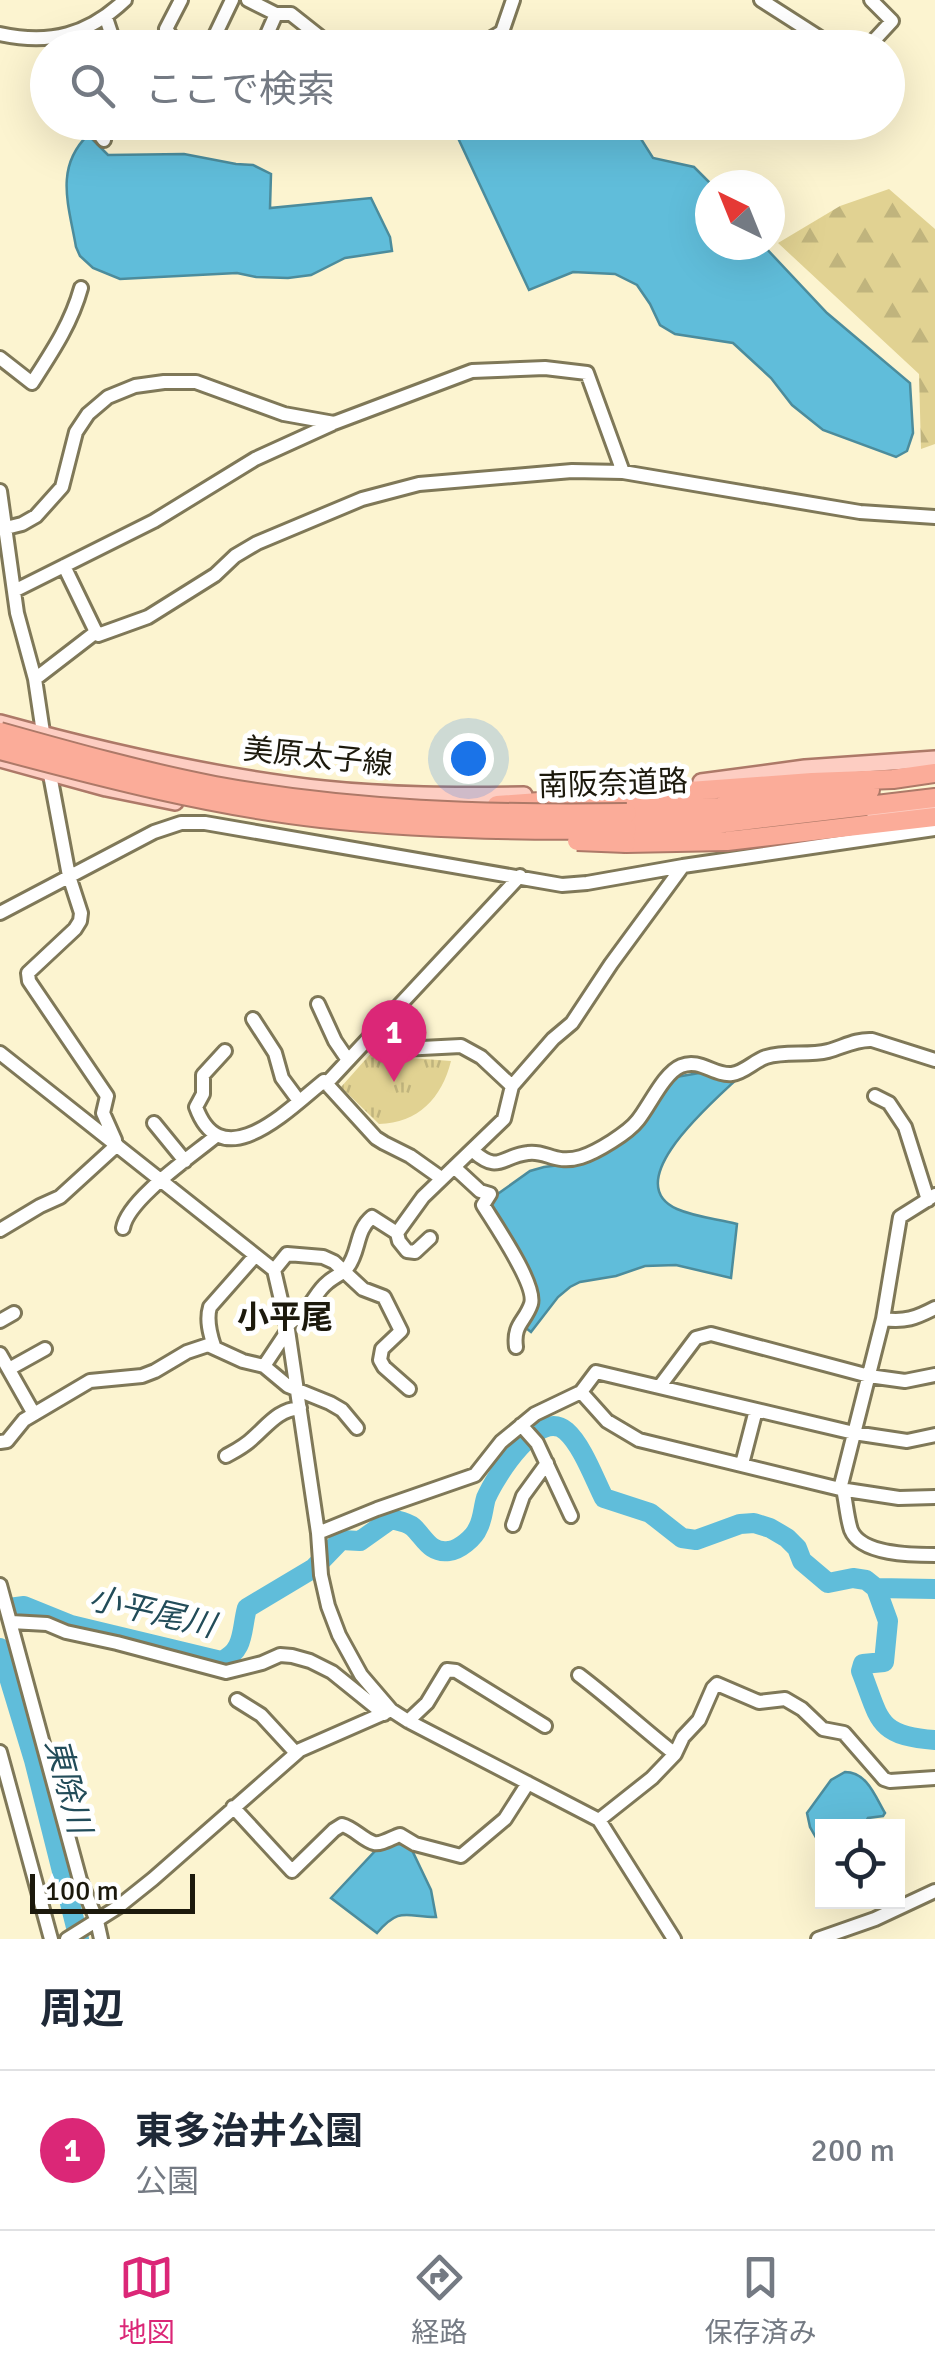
<!DOCTYPE html>
<html lang="ja">
<meta charset="utf-8">
<style>
body{margin:0;font-family:Signika,"Noto Sans JP",sans-serif;background:#f6f6f7;color:#1f2937}
.controls{position:absolute;right:30px;bottom:30px;display:grid;overflow:hidden;border-radius:0px;box-shadow:0 10px 40px #0002}
.controls button{width:90px;height:90px;display:grid;place-items:center;padding:0;border:0;border-bottom:2px solid #e0e1e3;background:#fff;color:#1f2937;font:50px sans-serif}
.compass{position:absolute;left:695px;top:170px;width:90px;height:90px;border-radius:50%;background:#fff;box-shadow:0 10px 40px #0002;rotate:317deg}
.scale{position:absolute;left:30px;bottom:25px;width:165px;box-sizing:border-box;padding-left:10px;border:5px solid #1c190c;border-top:0;font-size:28px;line-height:35px;white-space:nowrap;color:#1c190c;-webkit-text-stroke:8px #fff;paint-order:stroke}
.you{position:absolute;left:468px;top:758px;width:35px;height:35px;margin:-25px;border:8px solid #fff;border-radius:50%;background:#1a73e8;box-shadow:0 0 0 15px #1a73e833}
.badge{display:grid;place-items:center;width:65px;height:65px;border-radius:50%;background:#db2777;color:#fff;font-size:32px;font-weight:700}
.pin{position:absolute;translate:-50% -82px;filter:drop-shadow(0 2px 5px #0008)}
.pin::after{content:'';position:absolute;top:52px;width:35px;height:30px;background:inherit;clip-path:polygon(0 0,100% 0,50% 100%)}
.list{margin:0;padding:0;list-style:none}
h2{display:flex;justify-content:space-between;align-items:center;height:130px;margin:0;padding:0 40px;font-size:42px}
h2 small{font-size:32px;font-weight:400;color:#747a83}
.list li{display:grid;grid-template-columns:65px 1fr auto;gap:30px;align-items:center;box-sizing:border-box;height:160px;padding:0 40px;border-top:2px solid #e0e1e3}
.list b{display:block;font-size:38px;white-space:nowrap}
.list p{margin:0;font-size:32px;white-space:nowrap;color:#747a83}
.list em{font-size:32px;font-style:normal;color:#747a83}
.icon{flex:none;width:55px;height:55px;fill:none;stroke:currentColor;stroke-width:2;stroke-linecap:round;stroke-linejoin:round}
.map{position:relative;flex:none;width:935px;height:1939px;overflow:hidden}
.search{position:absolute;background:#fff;box-shadow:0 10px 40px #0002;left:30px;right:30px;top:30px;height:110px;display:flex;align-items:center;gap:25px;box-sizing:border-box;padding:0 35px;border-radius:55px;color:#747a83;font-size:38px}
.sheet{height:290px;background:#fff}
nav{display:flex;justify-content:space-around;align-items:center;box-sizing:border-box;height:140px;border-top:2px solid #e0e1e3;background:#fff;font-size:28px;color:#747a83}
nav a{display:grid;justify-items:center;gap:5px}
nav .on{color:#db2777}
.map>svg:first-child{display:block}
.forest{fill:url(#forest-firs)}
.park{fill:url(#park-tufts)}
.water{fill:#60bdda;stroke:#4c8c9c;stroke-width:2.5}
.lines{fill:none;stroke-linecap:round;stroke-linejoin:round}
.river{stroke:#60bdda;stroke-width:20}
.minor-casing{stroke:#7f7858;stroke-width:18}
.major-casing{stroke:#ad7968;stroke-width:20}
.highway-casing{stroke:#ad7968;stroke-width:22}
.minor{stroke:#fff;stroke-width:12}
.major{stroke:#fdcdc2;stroke-width:15}
.highway{stroke:#fbac99;stroke-width:18}
.highway-bridge-casing{stroke:#ad7968;stroke-width:22;stroke-linecap:butt}
.highway-bridge{stroke:#fbac99;stroke-width:18}
.labels{text-anchor:middle;dominant-baseline:central;stroke-width:10;stroke-linejoin:round;paint-order:stroke}
.street-label{font-size:30px;fill:#1c190c;stroke:#fff}
.neighbourhood-label{font-size:32px;font-weight:bold;fill:#1c190c;stroke:#fff}
.water-label{font-size:32px;font-style:italic;fill:#224c59;stroke:#fff}
</style>
<div class="map">
<svg width="935" height="1939" viewBox="0 0 935 1939">
<defs>
<pattern id="forest-firs" width="22" height="20" patternUnits="userSpaceOnUse" patternTransform="scale(2.5)"><rect width="22" height="20" fill="#e1d292"/><path d="M5 1l3.5 6h-7zM16 11l3.5 6h-7z" fill="#c0b47d"/></pattern>
<pattern id="park-tufts" width="24" height="20" patternUnits="userSpaceOnUse" patternTransform="scale(2.5)"><rect width="24" height="20" fill="#e1d292"/><path d="M3 7l-1-3M5 7V3M7 7l1-3M15 17l-1-3M17 17v-4M19 17l1-3" fill="none" stroke="#c0b47d"/></pattern>
</defs>
<rect width="100%" height="100%" fill="#fcf4d0"/>
<path class="forest" d="M889,189L935,229V444L921,449L919,374L778,243L840,206Z"/>
<path class="park" d="M381,1042L398,1057L451,1061C442,1098 418,1123 379,1124L341,1087Z"/>
<path class="water" d="M451,123H631L653,158L694,167L712,185H710V245H763L827,313L910,383L913,433L907,451L896,457L823,430L792,405L771,378L733,343L675,334L660,325L650,304L637,285L615,274L573,272L529,290Z
M88,135L108,155L184,154L236,164L253,165L271,174L270,208L371,198L390,237L392,251L345,258L311,275L288,278L256,277L237,273L120,279L93,268L80,256L76,247C69,206 54,168 88,135Z
M705,1072L739,1077C715,1100 617,1182 677,1209C695,1217 718,1219 737,1224L731,1278L676,1265L645,1266L616,1276L580,1282L570,1287L558,1297L531,1332L522,1325L537,1299L485,1203L530,1171L544,1167L576,1163L641,1124L676,1077Z
M845,1772C867,1772 875,1796 885,1813L883,1816L868,1818L863,1826H822V1848L810,1827L807,1813L831,1780Z
M396,1840L410,1846L431,1890L436,1917C406,1917 400,1906 377,1933L331,1898L377,1849L386,1848Z"/>
<g class="lines">
<path class="river" d="M876,1588L935,1589
M0,1609L24,1606L71,1625L221,1661C245,1651 241,1630 247,1608L314,1568L341,1540L360,1541L391,1519C398,1521 407,1522 413,1527C424,1537 430,1554 449,1551C459,1550 474,1538 478,1528C483,1519 483,1508 486,1498C495,1477 539,1407 566,1431C582,1445 594,1478 604,1498L650,1513L682,1538L696,1540L740,1524L754,1523L770,1528L787,1538L797,1548L802,1561L828,1583L853,1578L866,1580L876,1588L888,1621L884,1662L863,1664L861,1671C880,1719 876,1736 935,1740
M0,1648L34,1760L79,1939"/>
<defs>
<path id="minor" d="M248,0L276,14H291L334,48
M761,0L836,48
M106,18L116,48
M0,34C50,45 88,35 125,0
M180,48L166,29L181,0
M209,48L232,0
M261,48L276,14
M475,48L502,32L513,0
M867,48L892,21L871,0
M90,122L104,140
M0,358L32,383C52,352 71,324 81,288
M0,491L17,613L35,679L44,739
M6,528L22,524L36,516L62,487L76,432L88,414L108,397L135,386L164,382H196L284,414L334,423L472,371L545,368L587,373L623,472L860,512L935,517
M14,591L154,521L255,459L332,424
M96,632L98,635L148,617L215,575L235,556L257,543L362,499L419,484L572,471L623,472
M35,679L96,632L64,566
M48,764L69,876L81,913L80,921L75,929L28,973L29,981L107,1096L103,1113L115,1140
M0,913L154,832L181,823H205L562,885L587,883L683,866L935,829
M318,1004L335,1041L348,1060
M253,1019L275,1053L282,1078L299,1101
M379,1026L402,1049L461,1046L481,1057L512,1086
M225,1051L203,1075V1094L196,1107C222,1179 290,1108 324,1081L376,1138L384,1143L410,1156L441,1178
M0,1053L274,1270L288,1330L318,1533L321,1575L328,1606L339,1635L361,1675L391,1710L408,1721L599,1820L674,1939
M326,1084L520,876
M875,1096L889,1103L905,1127L928,1200
M154,1123L185,1161
M473,1151C499,1174 501,1156 528,1153C546,1150 555,1165 581,1157C597,1152 628,1133 638,1120C650,1105 664,1073 681,1066C700,1058 714,1076 732,1074C745,1072 754,1061 766,1057C786,1051 808,1056 828,1051C843,1047 856,1039 872,1040L935,1060
M454,1167L480,1191L490,1194L483,1205C494,1223 537,1285 531,1304C525,1322 513,1324 516,1347
M123,1228C128,1199 192,1156 216,1136
M0,1230L40,1206L60,1197L117,1145
M430,1238L415,1252L407,1251L399,1241L397,1233L423,1197L504,1119L512,1086L553,1039L572,1023L611,964L683,866
M274,1270L287,1254L323,1257L334,1262L363,1289L384,1297L401,1331L382,1349L380,1360L384,1367L409,1389
M883,1319C905,1322 916,1318 935,1308
M0,1321L14,1313
M287,1326C293,1320 301,1315 306,1309C314,1301 318,1290 327,1283C333,1277 341,1275 347,1268C360,1252 355,1231 372,1217L397,1233
M214,1346C210,1334 206,1320 210,1307L255,1256
M0,1354L34,1414
M264,1366L288,1330
M9,1369L45,1349
M660,1386L696,1338L711,1334L869,1376L905,1381L935,1375
M581,1392L607,1421L639,1440L840,1489L899,1498L935,1497
M521,1425L537,1443L571,1516
M0,1442L7,1441L24,1420L90,1381L142,1376L155,1371L187,1352L208,1345L243,1361L264,1366L288,1386L330,1403L342,1410L357,1428
M226,1456C235,1451 245,1446 253,1438C269,1424 278,1410 300,1408
M742,1464L756,1410
M840,1489L883,1319L900,1217L935,1195
M843,1489C846,1502 847,1518 851,1530C861,1555 913,1555 935,1555
M513,1525L523,1496L547,1463
M318,1533L377,1509L475,1475L501,1442L535,1414L581,1392L596,1372L854,1433L907,1441L935,1435
M0,1585L80,1880L97,1921L101,1939
M11,1622L47,1624L66,1632L117,1643L226,1672L262,1663L280,1655L292,1656L310,1661L332,1672L384,1714
M579,1675C612,1700 642,1728 675,1754
M237,1700L261,1715L296,1753
M408,1721L427,1703L447,1670L456,1671L545,1726
M0,1752L51,1939
M233,1807L292,1871L334,1830L342,1825C354,1828 363,1840 374,1843C381,1845 393,1837 400,1835L415,1844L461,1856L505,1819L528,1783
M599,1820L652,1778L675,1754L683,1737L699,1720L713,1688L717,1684L759,1702L785,1699L802,1709L823,1729L844,1733L884,1779L890,1781L935,1778
M67,1939L118,1907L153,1879L300,1750L389,1711
M818,1939L875,1919L935,1891"/>
<path id="major" d="M0,723C106,752 214,777 324,789C390,796 457,796 524,795
M0,759L106,788L175,802
M701,782L805,768L935,759
M875,816L935,807"/>
<path id="highway" d="M497,805L812,782L893,779L935,773
M627,813L719,807L870,790
M627,829L724,823L935,798
M626,843L727,841L935,817"/>
</defs>
<use href="#minor" class="minor-casing"/>
<use href="#major" class="major-casing"/>
<use href="#highway" class="highway-casing"/>
<use href="#minor" class="minor"/>
<use href="#major" class="major"/>
<use href="#highway" class="highway"/>
<defs>
<path id="highway-bridge" d="M0,732C71,752 143,772 215,786C351,811 489,815 627,813
M0,750C105,778 213,806 321,818C423,829 525,831 627,829
M577,841L626,843"/>
</defs>
<use href="#highway-bridge" class="highway-bridge-casing"/>
<use href="#highway-bridge" class="highway-bridge"/>
</g>
<g class="labels">
<g class="street-label">
<text transform="translate(318 757) rotate(6)">美原太子線</text>
<text transform="translate(613 784) rotate(-2)">南阪奈道路</text>
</g>
<g class="neighbourhood-label">
<text x="285" y="1317">小平尾</text>
</g>
<g class="water-label">
<text transform="translate(152 1612) rotate(13)">小平尾川</text>
<text transform="translate(68 1786) rotate(75)">東除川</text>
</g>
</g>
</svg>
<div class="controls">
<button><svg class="icon" aria-label="locate" viewBox="0 0 24 24"><circle cx="12" cy="12" r="6"/><path d="M12 2v4M12 18v4M2 12h4M18 12h4"/></svg></button>
</div>
<svg class="compass" viewBox="-18 -18 36 36"><path d="M0-13l5 13h-10z" fill="#e53935"/><path d="M0 13l5-13h-10z" fill="#747a83"/></svg>
<div class="scale">100 m</div>
<div class="you"></div>
<div class="pin badge" style="left:394px;top:1082px">1</div>
<div class="search"><svg class="icon" aria-label="search" viewBox="0 0 24 24"><circle cx="10" cy="10" r="6"/><path d="M15 15l6 6"/></svg>ここで検索</div>
</div>
<section class="sheet">
<h2>周辺<small></small></h2>
<ul class="list">
<li><span class="badge">1</span><div><b>東多治井公園</b><p>公園</p></div><em>200 m</em></li>
</ul>
</section>
<nav>
<a class="on"><svg class="icon" aria-label="map" viewBox="0 0 24 24"><path d="M3 6l6-2 6 2 6-2v14l-6 2-6-2-6 2zM9 4v14M15 6v14"/></svg>地図</a>
<a><svg class="icon" aria-label="directions" viewBox="0 0 24 24"><path d="M12 3l9 9-9 9-9-9zM9 14v-3h6M13 9l2 2-2 2"/></svg>経路</a>
<a><svg class="icon" aria-label="saved" viewBox="0 0 24 24"><path d="M7 4h10v16l-5-4-5 4z"/></svg>保存済み</a>
</nav>
